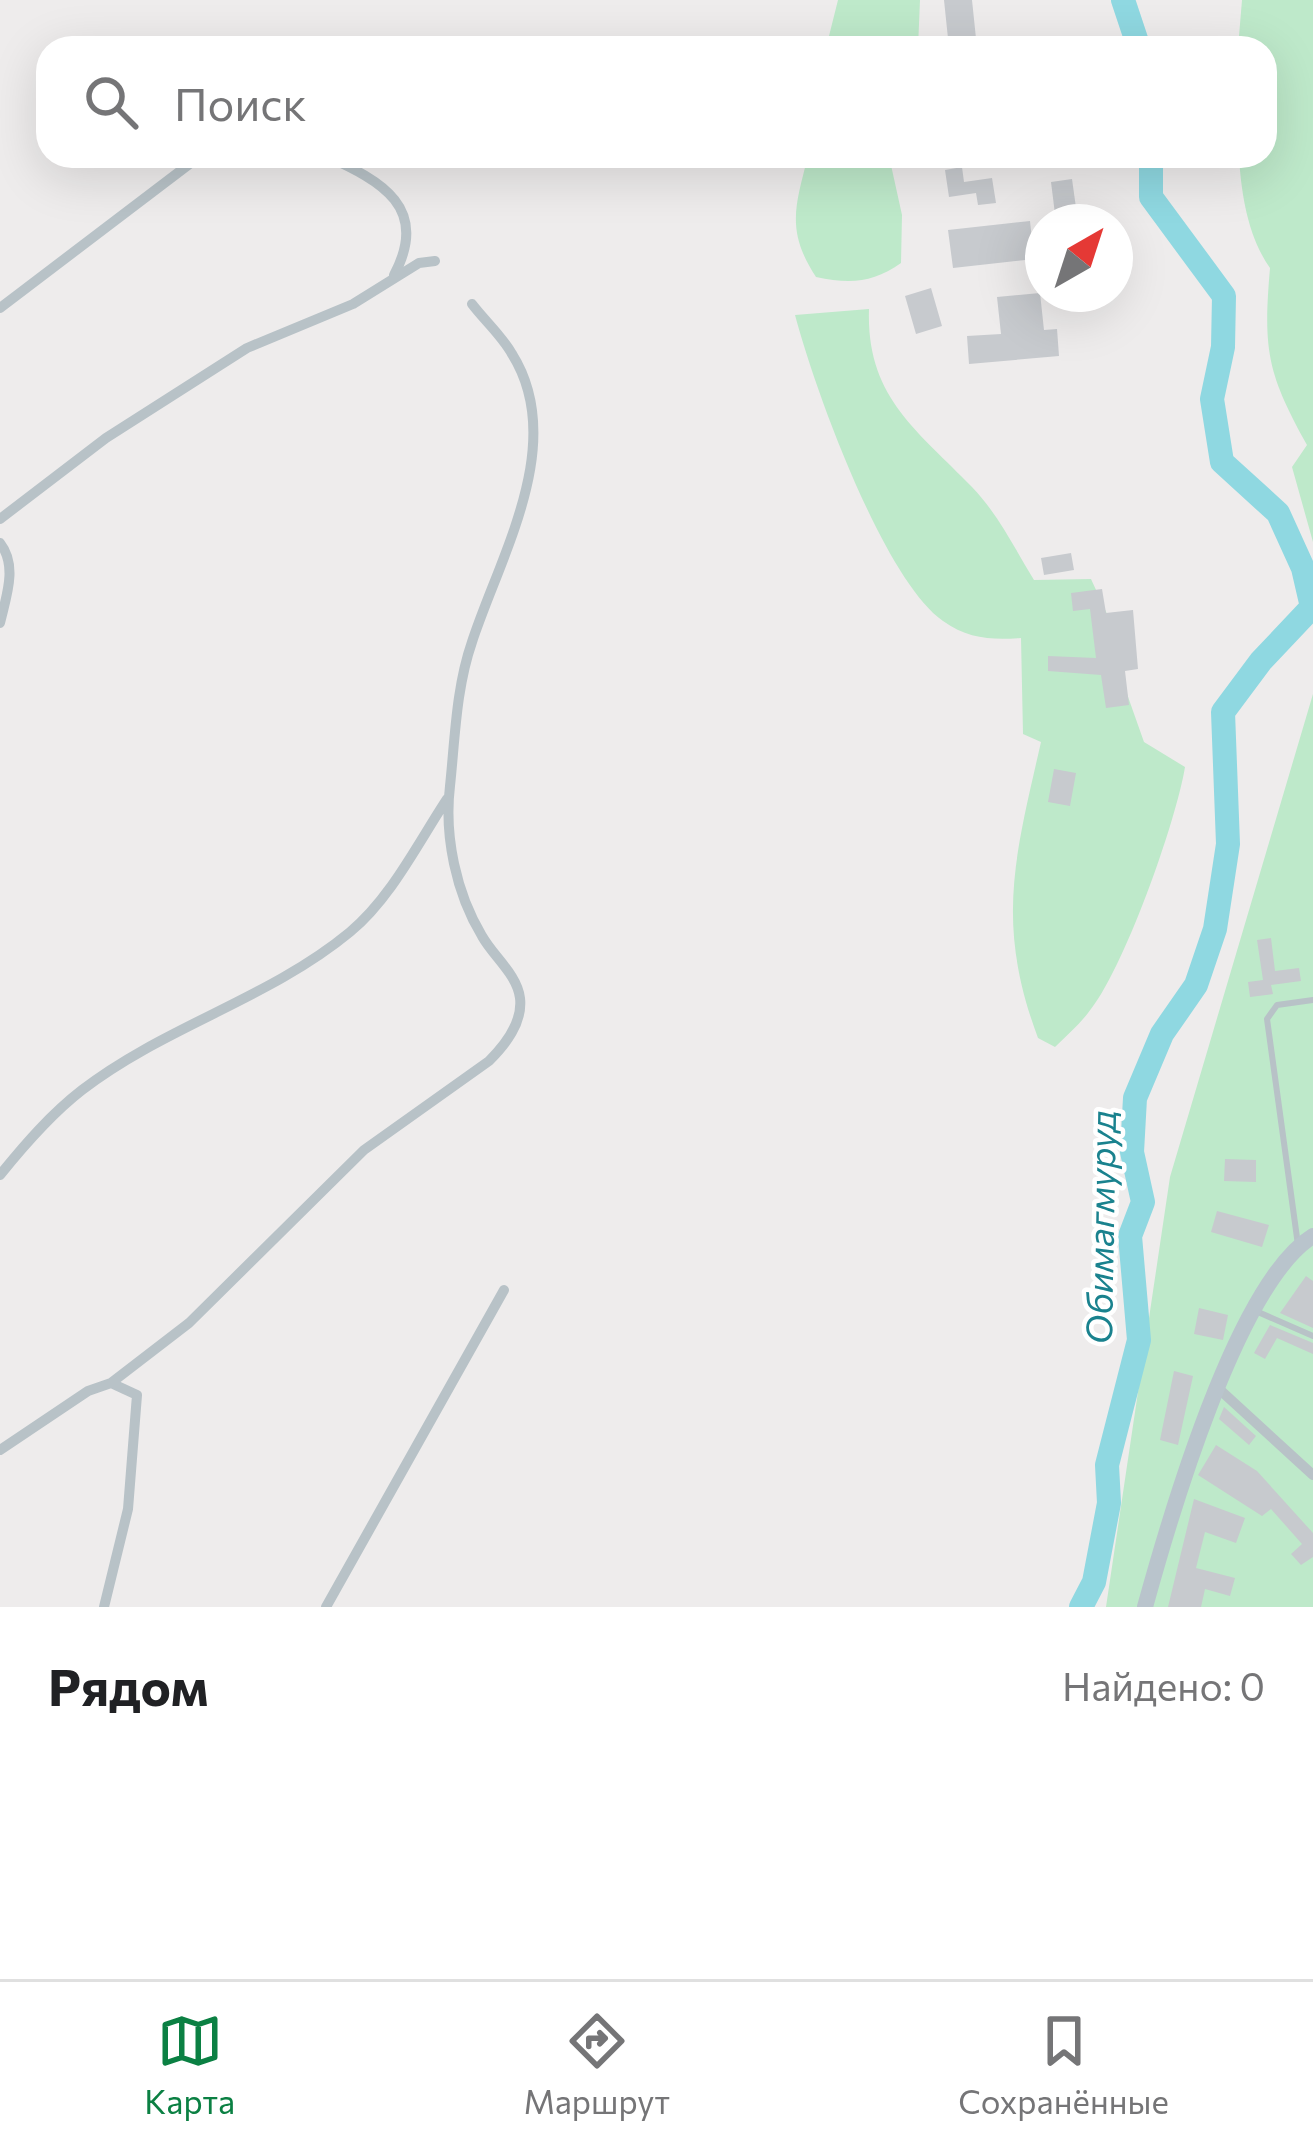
<!DOCTYPE html>
<html lang="ru">
<meta charset="utf-8">
<style>
body{margin:0;font-family:Commissioner,sans-serif;background:#f2f2f2;color:#202124}
.compass{position:absolute;left:1025px;top:204px;width:108px;height:108px;border-radius:50%;background:#fff;box-shadow:0 12px 48px #0002;rotate:39deg}
.list{margin:0;padding:0;list-style:none}
h2{display:flex;justify-content:space-between;align-items:center;height:156px;margin:0;padding:0 48px;font-size:51px}
h2 small{font-size:39px;font-weight:400;color:#757577}
.icon{flex:none;width:66px;height:66px;fill:none;stroke:currentColor;stroke-width:2;stroke-linecap:round;stroke-linejoin:round}
.map{position:relative;flex:none;width:1313px;height:1607px;overflow:hidden}
.search{position:absolute;background:#fff;box-shadow:0 12px 48px #0002;left:36px;right:36px;top:36px;height:132px;display:flex;align-items:center;gap:30px;box-sizing:border-box;padding:0 42px;border-radius:36px;color:#757577;font-size:45px}
.sheet{height:372px;background:#fff}
nav{display:flex;justify-content:space-around;align-items:center;box-sizing:border-box;height:168px;border-top:3px solid #e0e0e0;background:#fff;font-size:33px;color:#757577}
nav a{display:grid;justify-items:center;gap:6px}
nav .on{color:#0b8043}
.map>svg:first-child{display:block}
.green{fill:#bee9ca}
.lines{fill:none;stroke-linecap:round;stroke-linejoin:round}
.river{stroke:#8fd8e1;stroke-width:24}
.building{fill:#c7cace}
.lane{stroke:#b8c2c7;stroke-width:6}
.street{stroke:#b8c2c7;stroke-width:10}
.secondary{stroke:#b9c4cc;stroke-width:16}
.labels{text-anchor:middle;dominant-baseline:central;stroke-width:9;stroke-linejoin:round;paint-order:stroke}
.water-label{font-size:36px;font-style:italic;fill:#1a828e;stroke:#fff}
</style>
<div class="map">
<svg width="1313" height="1607" viewBox="0 0 1313 1607">
<rect width="100%" height="100%" fill="#eeecec"/>
<path class="green" d="M838,0H920L918,48H826Z
M1242,0H1313V542L1292,467L1307,445C1267,373 1263,350 1270,268C1248,237 1241,193 1239,156H1265V48H1238Z
M808,156H889L902,215L901,263C873,283 850,284 816,277C786,231 795,207 808,156Z
M869,309C866,397 917,430 972,487C998,514 1015,549 1034,580L1091,579L1113,627L1115,660L1144,742L1185,767C1176,822 1123,972 1088,1013C1079,1025 1066,1036 1055,1047L1038,1038C995,923 1015,857 1041,742L1023,734L1021,638C992,640 968,639 943,621C883,579 814,387 795,315Z
M1313,694V1607H1106L1170,1177Z"/>
<g class="lines">
<path class="river" d="M1123,0L1139,48
M1081,1607L1094,1582L1109,1503L1107,1465L1139,1340L1130,1236L1143,1202L1132,1152L1135,1098L1162,1034L1196,985L1215,929L1228,844L1223,712L1261,661L1312,607L1303,568L1278,513L1222,462L1212,399L1223,347L1224,296L1151,197V156"/>
</g>
<path class="building" d="M944,0H972L977,48H949Z
M962,167L964,182L992,178L996,203L978,205L976,193L949,197L945,170Z
M1072,179L1078,222H1056L1051,182Z
M1030,221L1034,259L953,268L948,230Z
M931,288L942,326L916,334L905,296Z
M1040,293L1044,330L1057,329L1059,356L969,364L967,336L1001,334L997,297Z
M1071,553L1074,570L1044,575L1041,558Z
M1102,589L1106,613L1133,610L1138,669L1125,671L1129,705L1106,708L1101,675L1048,671V656L1096,658L1090,609L1073,611L1071,593Z
M1054,769L1076,773L1070,806L1048,802Z
M1271,938L1275,971L1299,968L1301,981L1271,985L1273,994L1250,997L1248,982L1263,980L1257,940Z
M1225,1159L1256,1160V1182L1224,1181Z
M1217,1211L1269,1225L1262,1247L1211,1232Z
M1306,1276L1313,1281V1328L1280,1313Z
M1199,1308L1228,1315L1223,1340L1194,1334Z
M1270,1325L1313,1343V1354L1277,1338L1265,1359L1254,1353Z
M1174,1371L1193,1376L1178,1445L1160,1440Z
M1224,1407L1256,1436L1249,1445L1219,1419Z
M1216,1445L1257,1471L1313,1533V1557L1301,1565L1291,1554L1302,1544L1271,1509L1262,1516L1198,1475Z
M1194,1499L1245,1518L1236,1543L1205,1532L1196,1568L1235,1578L1230,1596L1205,1589L1201,1607H1168Z"/>
<g class="lines">
<path class="lane" d="M1298,1245L1267,1019L1277,1005L1313,1000
M1258,1312L1313,1336"/>
<path class="street" d="M326,156C382,181 430,208 394,275
M0,308L200,156
M0,519L106,438L247,348L353,304L419,263L435,261
M0,543C18,566 6,597 0,623
M0,1175C25,1144 51,1114 82,1090C165,1026 269,999 350,932C391,898 418,843 447,799
M111,1383L189,1323L364,1150L489,1061C505,1045 523,1023 520,998C517,974 493,956 482,936C456,893 444,836 450,786C455,739 456,688 472,642C500,556 568,443 512,354C502,336 485,321 472,304
M1219,1389L1313,1475
M0,1450L88,1391L111,1383L137,1395L128,1509L104,1607
M326,1607L504,1290"/>
<path class="secondary" d="M1145,1607C1169,1520 1237,1283 1313,1236"/>
</g>
<g class="labels">
<g class="water-label">
<text transform="translate(1099 1227) rotate(-89)">Обимагмуруд</text>
</g>
</g>
</svg>
<svg class="compass" viewBox="-18 -18 36 36"><path d="M0-13l5 13h-10z" fill="#e53935"/><path d="M0 13l5-13h-10z" fill="#757577"/></svg>
<div class="search"><svg class="icon" aria-label="search" viewBox="0 0 24 24"><circle cx="10" cy="10" r="6"/><path d="M15 15l6 6"/></svg>Поиск</div>
</div>
<section class="sheet">
<h2>Рядом<small>Найдено: 0</small></h2>
<ul class="list">
</ul>
</section>
<nav>
<a class="on"><svg class="icon" aria-label="map" viewBox="0 0 24 24"><path d="M3 6l6-2 6 2 6-2v14l-6 2-6-2-6 2zM9 4v14M15 6v14"/></svg>Карта</a>
<a><svg class="icon" aria-label="directions" viewBox="0 0 24 24"><path d="M12 3l9 9-9 9-9-9zM9 14v-3h6M13 9l2 2-2 2"/></svg>Маршрут</a>
<a><svg class="icon" aria-label="saved" viewBox="0 0 24 24"><path d="M7 4h10v16l-5-4-5 4z"/></svg>Сохранённые</a>
</nav>
